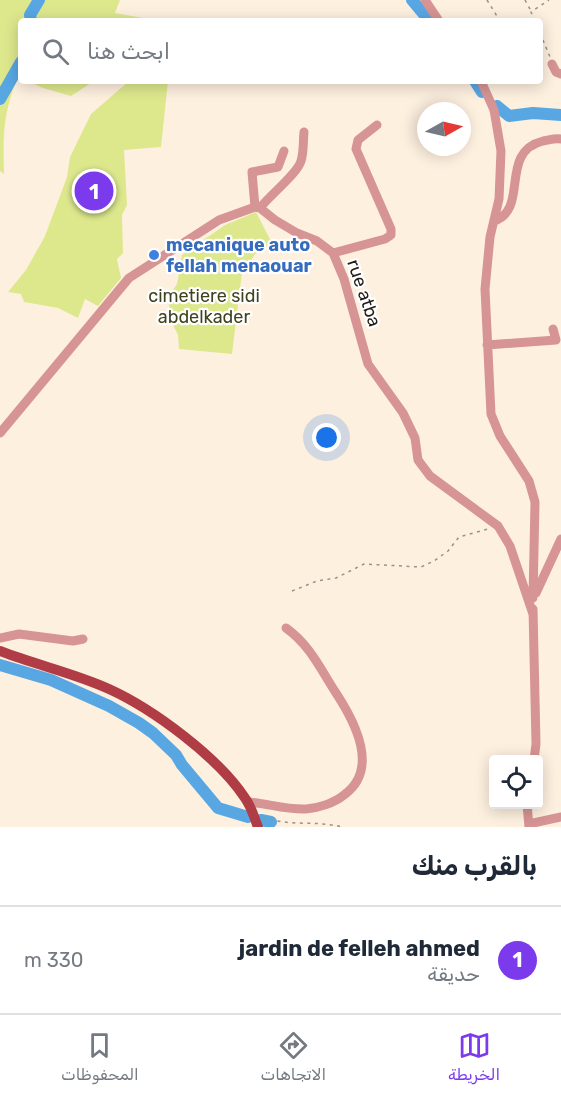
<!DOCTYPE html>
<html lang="ar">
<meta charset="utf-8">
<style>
body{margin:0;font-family:Rubik,"Noto Sans Arabic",sans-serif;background:#f2f2f3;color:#1f2937;direction:rtl}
.controls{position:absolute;right:18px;bottom:18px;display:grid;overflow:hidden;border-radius:6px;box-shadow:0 3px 15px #0003}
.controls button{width:54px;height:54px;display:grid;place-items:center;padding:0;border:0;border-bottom:2px solid #e0e1e3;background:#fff;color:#1f2937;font:30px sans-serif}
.compass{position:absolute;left:417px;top:102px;width:54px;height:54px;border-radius:50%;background:#fff;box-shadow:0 3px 15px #0003;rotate:82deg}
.you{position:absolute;left:327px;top:438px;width:21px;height:21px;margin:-15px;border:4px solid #fff;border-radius:50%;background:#1a73e8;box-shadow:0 0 0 9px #1a73e833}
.badge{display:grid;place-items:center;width:39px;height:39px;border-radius:50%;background:#7c3aed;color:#fff;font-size:20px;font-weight:700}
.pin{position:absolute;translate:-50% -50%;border:3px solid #fff;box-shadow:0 2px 6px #0006}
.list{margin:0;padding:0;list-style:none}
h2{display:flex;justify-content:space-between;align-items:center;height:78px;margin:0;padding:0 24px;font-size:26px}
h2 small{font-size:20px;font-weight:400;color:#747a83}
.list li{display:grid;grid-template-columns:39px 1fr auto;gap:18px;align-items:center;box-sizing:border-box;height:108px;padding:0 24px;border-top:2px solid #e0e1e3}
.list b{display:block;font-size:22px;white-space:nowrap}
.list p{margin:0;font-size:20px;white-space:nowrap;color:#747a83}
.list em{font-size:20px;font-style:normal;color:#747a83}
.icon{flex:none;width:33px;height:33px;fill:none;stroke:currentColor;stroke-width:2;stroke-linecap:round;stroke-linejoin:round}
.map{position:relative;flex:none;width:561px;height:827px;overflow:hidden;direction:ltr}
.search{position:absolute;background:#fff;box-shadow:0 3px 15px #0003;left:18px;right:18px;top:18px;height:66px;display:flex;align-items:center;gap:15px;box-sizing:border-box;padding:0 21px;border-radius:6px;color:#747a83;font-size:22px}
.sheet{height:186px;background:#fff}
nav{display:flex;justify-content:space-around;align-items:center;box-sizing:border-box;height:84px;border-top:2px solid #e0e1e3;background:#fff;font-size:16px;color:#747a83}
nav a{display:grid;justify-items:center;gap:3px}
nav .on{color:#7c3aed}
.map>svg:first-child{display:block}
.green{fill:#dde88d}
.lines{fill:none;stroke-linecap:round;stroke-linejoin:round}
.river{stroke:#58a7e3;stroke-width:12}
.path{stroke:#9b9185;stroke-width:1.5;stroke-dasharray:3 4.5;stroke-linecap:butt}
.minor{stroke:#d69494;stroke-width:9}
.major{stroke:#b03c46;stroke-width:10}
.shop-dot{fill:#3f7fe0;stroke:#fff;stroke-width:2}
.labels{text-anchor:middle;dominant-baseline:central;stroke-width:4.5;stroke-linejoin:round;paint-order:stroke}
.shop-label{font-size:18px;font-weight:bold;fill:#366cbe;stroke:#fff;text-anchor:start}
.street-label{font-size:18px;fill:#221d17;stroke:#fff}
.park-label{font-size:18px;fill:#3f431c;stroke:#fff}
</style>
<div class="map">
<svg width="561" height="827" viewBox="0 0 561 827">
<rect width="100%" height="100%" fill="#fef0df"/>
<path class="green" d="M0,0H120L115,13L143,18V21H21V78L18,77C3,113 3,135 4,174L0,171Z
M27,81H94L71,96L43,88Z
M129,81H168L161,147L124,150L127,205L122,215L123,253L117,259L121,278L98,306L85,299L78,318L58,308L24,302L21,294L8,292L26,270L45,236L67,177L70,157L91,114Z
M256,212L272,243L255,254L249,264L242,272L232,354L179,349L178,335L171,321L168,297L177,284L182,255L225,225Z"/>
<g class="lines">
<path class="river" d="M412,0L427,18
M31,21L30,15L39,0
M475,81L482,92
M0,99L21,62
M497,106L509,116L533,113L561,115
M0,665L51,680L109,706L139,723L153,733L176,755L182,765L218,808L248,817
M261,820L271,822"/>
<path class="path" d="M487,0L500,21
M525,0L531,11
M535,21L531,12L549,0
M540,33L550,57
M292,591L317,581L336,578L364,564L421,567L434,561L448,551L459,537L488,529
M263,817C288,827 316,820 342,827"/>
<path class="minor" d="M425,0L439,21
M552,64L556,72L561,74
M481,81L494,110L501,151L499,199L490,237L485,289L491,414L500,436L529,481L535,502L533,598
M255,207L252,172L278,167L284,151
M260,208C269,196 298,173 301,161C304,152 303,141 304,132
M494,221C530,209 498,152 543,141C549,140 555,138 561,139
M333,253L385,239L391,235V229L356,149L358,140L377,125
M487,345L556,340L553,329
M0,433L129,278L219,220L255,207L260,208L275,220L297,233L317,241L333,253L344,279L368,364L403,413L415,438L418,460L430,476L498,526L510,546L533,614
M536,593L561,539
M533,609L536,744L534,760
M0,638L19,634L73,641L83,639
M247,802C266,803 286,810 306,809C319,808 334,803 344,795C380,769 355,722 336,693C321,670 310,645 286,628
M527,804L529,827
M529,824L561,817"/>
<path class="major" d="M0,651C36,665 74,673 109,689C153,709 218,757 245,798C251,806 254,817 258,827"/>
</g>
<circle class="shop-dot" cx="154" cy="255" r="6"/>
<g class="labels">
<g class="shop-label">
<text x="166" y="245">mecanique auto<tspan x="166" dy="21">fellah menaouar</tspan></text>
</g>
<g class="street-label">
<text transform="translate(364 293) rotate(71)">rue atba</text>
</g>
<g class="park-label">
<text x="204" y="296">cimetiere sidi<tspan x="204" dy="21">abdelkader</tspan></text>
</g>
</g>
</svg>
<div class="controls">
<button><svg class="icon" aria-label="locate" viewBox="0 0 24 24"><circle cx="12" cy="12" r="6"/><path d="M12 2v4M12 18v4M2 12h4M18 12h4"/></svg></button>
</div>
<svg class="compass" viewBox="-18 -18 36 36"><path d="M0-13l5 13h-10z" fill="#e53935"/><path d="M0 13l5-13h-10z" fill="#747a83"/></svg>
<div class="you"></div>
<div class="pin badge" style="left:94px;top:191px">1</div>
<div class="search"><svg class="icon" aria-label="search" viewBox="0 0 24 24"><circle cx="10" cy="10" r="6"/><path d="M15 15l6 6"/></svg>ابحث هنا</div>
</div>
<section class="sheet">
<h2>بالقرب منك<small></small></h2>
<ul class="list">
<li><span class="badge">1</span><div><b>jardin de felleh ahmed</b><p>حديقة</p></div><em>330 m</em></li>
</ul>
</section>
<nav>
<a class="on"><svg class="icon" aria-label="map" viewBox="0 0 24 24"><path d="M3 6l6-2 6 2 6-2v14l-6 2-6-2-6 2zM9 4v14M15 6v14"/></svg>الخريطة</a>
<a><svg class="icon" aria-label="directions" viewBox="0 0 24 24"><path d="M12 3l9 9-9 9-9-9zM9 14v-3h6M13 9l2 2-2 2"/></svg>الاتجاهات</a>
<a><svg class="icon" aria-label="saved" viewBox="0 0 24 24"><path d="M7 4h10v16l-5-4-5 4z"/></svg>المحفوظات</a>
</nav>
